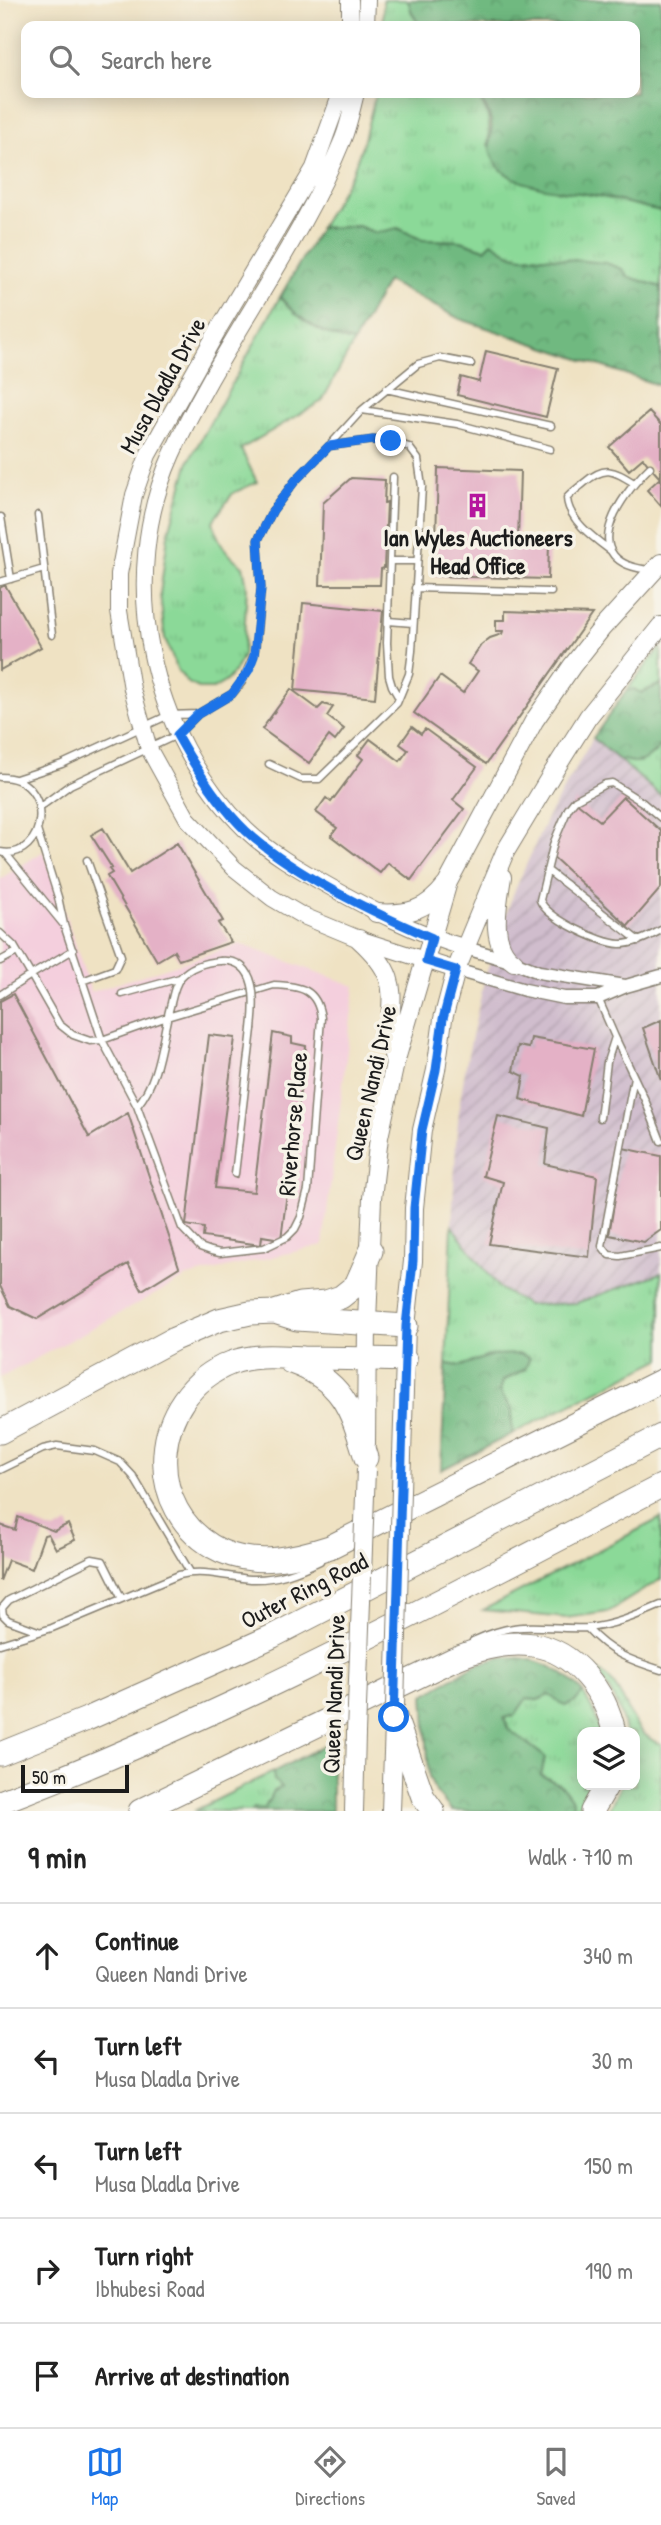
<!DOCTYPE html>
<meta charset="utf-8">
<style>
body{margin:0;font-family:"Patrick Hand",sans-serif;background:#f2f2f2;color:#222}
.controls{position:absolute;right:21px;bottom:21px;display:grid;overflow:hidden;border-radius:14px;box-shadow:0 4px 18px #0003}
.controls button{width:63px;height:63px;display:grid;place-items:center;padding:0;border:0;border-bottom:2px solid #e0e0e0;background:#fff;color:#222;font:35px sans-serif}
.scale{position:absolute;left:21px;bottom:18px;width:108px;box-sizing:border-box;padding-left:7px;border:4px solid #1c1c1c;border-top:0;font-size:19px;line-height:24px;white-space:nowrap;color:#1c1c1c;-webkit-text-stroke:5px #f7f3e8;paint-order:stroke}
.stop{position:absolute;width:21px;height:21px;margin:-16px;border:5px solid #1a73e8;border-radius:50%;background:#fff}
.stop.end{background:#1a73e8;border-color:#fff;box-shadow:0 2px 7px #0008}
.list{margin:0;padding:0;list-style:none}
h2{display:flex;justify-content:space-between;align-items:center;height:91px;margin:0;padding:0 28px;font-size:30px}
h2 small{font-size:23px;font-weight:400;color:#767676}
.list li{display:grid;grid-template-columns:46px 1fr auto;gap:21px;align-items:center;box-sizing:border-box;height:105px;padding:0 28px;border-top:2px solid #e0e0e0}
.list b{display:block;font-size:26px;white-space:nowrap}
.list p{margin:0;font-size:23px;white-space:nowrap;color:#767676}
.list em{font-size:23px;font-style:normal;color:#767676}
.icon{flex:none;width:38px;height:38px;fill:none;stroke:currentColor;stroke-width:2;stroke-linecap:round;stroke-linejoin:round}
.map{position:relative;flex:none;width:661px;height:1811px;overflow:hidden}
.search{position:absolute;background:#fff;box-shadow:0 4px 18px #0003;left:21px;right:21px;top:21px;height:77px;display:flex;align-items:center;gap:18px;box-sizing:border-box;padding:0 24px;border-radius:14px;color:#767676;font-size:26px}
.sheet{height:616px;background:#fff}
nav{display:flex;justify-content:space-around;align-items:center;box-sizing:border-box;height:98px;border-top:2px solid #e0e0e0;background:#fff;font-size:19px;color:#767676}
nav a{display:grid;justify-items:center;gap:4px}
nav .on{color:#1a73e8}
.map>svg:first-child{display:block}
.built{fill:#f4cfdd}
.industrial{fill:url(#industrial-furrows)}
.grass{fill:url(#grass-tufts);stroke:#547a5a;stroke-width:2}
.forest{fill:url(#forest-crowns);stroke:#466a4e;stroke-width:2}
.building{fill:#e4b1c6}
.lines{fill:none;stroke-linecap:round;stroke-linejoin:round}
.service-casing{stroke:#867f70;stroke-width:9}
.minor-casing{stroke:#867f70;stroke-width:15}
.tertiary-casing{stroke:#867f70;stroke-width:18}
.secondary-casing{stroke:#867f70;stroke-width:20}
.motorway-casing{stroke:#867f70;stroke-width:25}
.service{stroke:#fff;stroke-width:6}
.minor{stroke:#fff;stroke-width:12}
.tertiary{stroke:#fff;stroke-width:16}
.secondary{stroke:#fff;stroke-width:18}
.motorway{stroke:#fff;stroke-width:23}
.service-bridge-casing{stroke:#867f70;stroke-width:9;stroke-linecap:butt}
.secondary-bridge-casing{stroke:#867f70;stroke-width:20;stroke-linecap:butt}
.service-bridge{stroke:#fff;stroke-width:6}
.secondary-bridge{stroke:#fff;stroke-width:18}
.route{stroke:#1a73e8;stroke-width:9}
.labels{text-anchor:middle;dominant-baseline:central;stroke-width:7;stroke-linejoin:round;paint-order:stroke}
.street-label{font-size:24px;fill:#1c1c1c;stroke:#f7f3e8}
.poi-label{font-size:24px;font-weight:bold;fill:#1c1c1c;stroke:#f7f3e8}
</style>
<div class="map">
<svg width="661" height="1811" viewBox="0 0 661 1811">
<defs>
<pattern id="industrial-furrows" width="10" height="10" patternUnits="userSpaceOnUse" patternTransform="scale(1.75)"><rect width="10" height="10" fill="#d0bdcd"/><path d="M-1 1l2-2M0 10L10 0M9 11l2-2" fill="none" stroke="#b2a2af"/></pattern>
<pattern id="grass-tufts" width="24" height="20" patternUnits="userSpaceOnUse" patternTransform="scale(1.75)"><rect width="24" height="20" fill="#8bd998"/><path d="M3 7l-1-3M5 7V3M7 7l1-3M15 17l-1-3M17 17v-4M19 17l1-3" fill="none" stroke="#77ba82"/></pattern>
<pattern id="forest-crowns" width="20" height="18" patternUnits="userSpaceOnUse" patternTransform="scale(1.75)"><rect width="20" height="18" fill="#70b980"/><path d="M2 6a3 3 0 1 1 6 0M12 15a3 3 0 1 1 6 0" fill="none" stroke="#609e6e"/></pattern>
</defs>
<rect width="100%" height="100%" fill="#f7f3e8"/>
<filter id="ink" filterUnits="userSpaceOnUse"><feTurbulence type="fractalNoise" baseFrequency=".0143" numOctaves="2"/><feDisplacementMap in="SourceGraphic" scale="14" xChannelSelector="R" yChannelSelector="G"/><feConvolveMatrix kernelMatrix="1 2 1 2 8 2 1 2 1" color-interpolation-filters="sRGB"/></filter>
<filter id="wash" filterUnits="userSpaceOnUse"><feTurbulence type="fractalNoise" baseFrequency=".00686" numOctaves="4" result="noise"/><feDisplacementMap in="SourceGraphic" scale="28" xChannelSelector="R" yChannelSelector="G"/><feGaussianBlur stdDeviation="1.57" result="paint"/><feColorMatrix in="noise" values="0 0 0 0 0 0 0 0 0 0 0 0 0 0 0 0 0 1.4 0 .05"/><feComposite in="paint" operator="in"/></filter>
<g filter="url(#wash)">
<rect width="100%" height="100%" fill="#efe2c3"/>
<path class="built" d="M44,851L91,992L240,944L355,986L323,1245L187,1277L0,1378V879Z"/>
<path class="industrial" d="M593,738L661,796V1273L576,1303L527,1305L499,1288L452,1226L456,1143L460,1101L467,1059L485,977L512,897L546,820Z"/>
<path class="grass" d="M383,0H408L412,13L420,26H383Z
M376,93H475C489,110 491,123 488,145L558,191L590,194L661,211V287L629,277L622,269L532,256C515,260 506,252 492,242L485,249L461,241L422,240L398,228L376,233L358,226L320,228L353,171L363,143Z
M280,297C300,321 323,336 354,342L322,401L241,449L257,482L233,493L213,521C217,541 226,554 243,566L247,586L243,656L234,672L226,681L213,689H201L188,683L178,671L165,639L160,594L168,535L189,461Z
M661,647V684L640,693L626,691Z
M661,745V796L619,760L626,759L636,762L655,753Z
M452,1226L499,1288L527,1305L576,1303L661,1273V1359L512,1434V1411L500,1391L503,1381L525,1369L492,1355L461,1366L446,1364Z
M661,1518V1579L608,1612L566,1618L483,1610Z
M592,1667C598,1671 606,1675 610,1680C630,1701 630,1734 661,1744V1811H608L621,1785H635V1732H625C621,1706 609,1686 592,1667Z
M583,1692L595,1715L600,1732H582V1785H592L581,1802L572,1811L573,1801L562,1786L541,1775L545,1757L508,1729L504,1718L515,1715L526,1699L538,1700L549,1695L575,1702Z
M273,1772L275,1780L282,1787L273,1792L265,1808H254L251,1811H194Z"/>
<path class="forest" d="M408,0H661V211C638,206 615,199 592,195C564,190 512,189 496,163C483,142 494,139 491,121C489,111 482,101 475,93H635V26H420L412,13Z
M358,226L376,233L398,228L422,240L461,241L485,249L492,242C506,251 515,260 532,256L606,263L622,269L629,277L661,287V386L460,319L387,281L354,342C323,336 300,321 280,297L320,228Z
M661,684V745C655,752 646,762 637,762C630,763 626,759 619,760L593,738L626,691L634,689L641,693Z
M520,1354L530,1358L525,1369L503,1381L500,1391L512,1411V1434L441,1470L446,1364L461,1366L492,1355Z
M502,1657C535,1656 561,1667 583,1692L575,1702L565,1706L549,1695L538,1700L526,1699L515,1715L504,1718L508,1729L545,1757L541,1775L562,1786L573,1801L572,1811H452L435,1791L429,1777L424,1695L477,1664Z
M332,1741V1811H251L254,1808H265L273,1792L282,1787L274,1780L273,1772Z"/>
<g id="blocks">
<path class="building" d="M486,351L558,368L546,417L457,395L461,377L479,382Z
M649,412L661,425V506L647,490L660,478L650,467L643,458L629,470L609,447Z
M438,468L520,471L518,541L549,542L548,579L435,576Z
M351,478L385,480L384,503L387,502L384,568L381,569L380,585H320L323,503Z
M5,585L41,647L0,670V588Z
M303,603L383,611L375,698L295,690Z
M505,611L592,614L486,764L414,713L440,676L463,693L478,671L468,664L481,645L490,638L502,634L503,631H496V620H505Z
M291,689L318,709L323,704L333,707L327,716L344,729L335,741L329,736L309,763L262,729Z
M412,727L421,734L425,729L477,767L453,800L464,809L411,880L388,863L380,873L331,836L337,828L316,812L326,798L331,802L363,759L358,755L370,739L400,761L408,750L400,744Z
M623,797L661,831V888L628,926L551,855L575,801L600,821Z
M103,828L130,873L177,843L223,921L218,923L231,942L179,960L174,951L157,961L107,876L112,873L109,869L112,868L91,835Z
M13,994L89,1137L128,1113L179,1267L142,1290L128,1264L37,1319L10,1306L0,1286V1001Z
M661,1020V1080L643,1028Z
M273,1033L292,1037V1043L306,1046L281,1239L262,1236L261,1245L203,1237L204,1228L186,1225L209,1035L235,1038L215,1188L254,1192Z
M531,1038L594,1049L581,1116L520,1099L524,1076L513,1071L518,1046L529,1048Z
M498,1116L549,1128L545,1164L597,1176L589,1257L489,1244L503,1182L483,1176Z
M623,1148L661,1156V1230L644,1242L609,1235Z
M18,1517L54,1531L68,1524L75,1540L56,1549L48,1534L44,1535L32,1569L8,1560L0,1581V1525L15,1530Z"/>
</g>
</g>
<g filter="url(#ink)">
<use href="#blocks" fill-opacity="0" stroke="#867f70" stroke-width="2"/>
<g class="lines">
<defs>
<path id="service" d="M386,389L551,426
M362,410L418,364L440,358L471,364
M329,446L362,410L457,424L550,449
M650,467C618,498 574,563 651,570
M393,477L387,643L389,676L392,686L399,698
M38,515L52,635
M1,517L11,579
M611,551C595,539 568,520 567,498C572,492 578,488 584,483C605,465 613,470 634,483
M390,561H416
M0,582L44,569
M415,588L551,592
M388,621L413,623
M0,777C58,777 47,862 0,852
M16,779L62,764L169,715L198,714
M40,807L70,785L177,735L198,714L232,694L242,682L254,655L256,642L261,588L258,540L273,510L295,481L329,446L373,440L391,441L409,447L418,459L422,487L412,651L409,674L397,703L319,779H301L269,764
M661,818L642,802L612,783L605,784L575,800L568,809L554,842L540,900C546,918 600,943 620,944C634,944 649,937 661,930
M37,830L58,897L64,925L102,1040L137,1106L182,1228L200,1247L211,1251L220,1253L264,1248L287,1237L295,1229L301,1217L308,1190L321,1018C317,989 301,986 274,985L167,1017L102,1040L90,1041L73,1035L59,1024L31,975L73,950
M6,854L63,924
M547,870L639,941
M0,933L14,946L31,975L0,995
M0,961L17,952
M82,981L115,969L121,956L87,860
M122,994L180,978
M598,998L615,1037L607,1062L600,1118
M615,1037L645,1100L661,1141
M634,1077L602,1246L609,1255L620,1256L661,1248
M137,1106C161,1077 161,1038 171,1003C173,994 175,984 181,977C191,966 206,962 220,961
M235,1174L252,1029
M0,1470L43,1449L57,1446L95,1451L120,1462L133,1476L190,1572
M587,1628C610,1653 629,1660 661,1670
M38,1631L8,1620L3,1615L2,1608L9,1600L92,1559L103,1561L121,1597
M473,1641C521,1618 540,1630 587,1628C612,1626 638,1615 661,1605
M0,1644L52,1628L179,1575C204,1569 227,1577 251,1579C277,1580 297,1572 320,1561"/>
<path id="minor" d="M466,948L514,962L539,972L625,986
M456,970L525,990L564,998H598L626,986L661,976"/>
<path id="tertiary" d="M350,0V26
M366,26L367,0
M341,93L314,168L219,328L148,455L134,495L127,532L119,574V611L132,689L149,749L187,818L234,868L272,898L301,915L359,939L456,970
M356,93C352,108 349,124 343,139C298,250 221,345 172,454C116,578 149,735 246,830C269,852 297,868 325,884C371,910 415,933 466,948"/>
<path id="secondary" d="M502,877C498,903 488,944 514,962
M376,913C408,915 426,911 446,885
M359,939C413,988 380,1003 394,1060
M366,1444L367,1322L372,1198L379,1137L395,1063L448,882L534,721L572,666L602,628L661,563
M402,1455L406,1326L413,1261L414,1208L422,1130L436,1070L443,1019L456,970L505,852L552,774L588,717L661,626
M354,1811L356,1733
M391,1811L394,1724"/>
<path id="motorway" d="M278,1313L297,1319L406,1326
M405,1360C372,1359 338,1358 304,1358C280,1357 253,1354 231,1363C149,1395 140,1512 221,1551C256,1567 296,1558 330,1547L661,1381
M291,1362C344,1381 351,1409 366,1458
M0,1432L174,1339L219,1320L250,1313L275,1312L300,1304L326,1302L341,1297L356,1285L371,1251
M395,1717L423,1797L433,1811
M0,1754L87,1719L273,1636L661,1436
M0,1802C229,1715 444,1599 661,1486
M140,1811L452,1660C477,1649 505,1641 533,1645C575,1651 606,1693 614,1732
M592,1811L607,1785"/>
</defs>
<use href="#service" class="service-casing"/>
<use href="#minor" class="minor-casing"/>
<use href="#tertiary" class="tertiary-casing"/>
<use href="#secondary" class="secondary-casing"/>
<use href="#motorway" class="motorway-casing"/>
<use href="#service" class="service"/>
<use href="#minor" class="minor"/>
<use href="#tertiary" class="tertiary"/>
<use href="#secondary" class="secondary"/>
<use href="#motorway" class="motorway"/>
<defs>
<path id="service-bridge" d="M220,961C259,958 255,1003 252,1029"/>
<path id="secondary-bridge" d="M395,1706L402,1455
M356,1733L366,1469"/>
</defs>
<use href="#service-bridge" class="service-bridge-casing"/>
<use href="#secondary-bridge" class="secondary-bridge-casing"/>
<use href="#service-bridge" class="service-bridge"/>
<use href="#secondary-bridge" class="secondary-bridge"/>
</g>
</g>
<g class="lines" filter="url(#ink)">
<path class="route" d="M391,441L373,440L329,446L295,481L273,510L258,540L261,588L254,656L249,670L232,694L198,714L177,735C196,769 218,804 246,831C293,875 374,913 432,938L426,961L456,970L443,1019L436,1070L422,1130L414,1208L413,1261L406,1326L394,1717"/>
</g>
<defs>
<symbol id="building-bare" viewBox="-9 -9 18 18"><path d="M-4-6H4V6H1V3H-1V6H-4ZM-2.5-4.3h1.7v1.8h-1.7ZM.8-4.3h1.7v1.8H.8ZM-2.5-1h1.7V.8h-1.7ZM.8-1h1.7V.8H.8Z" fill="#b5179e" stroke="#f7f3e8" stroke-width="2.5" paint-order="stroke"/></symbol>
</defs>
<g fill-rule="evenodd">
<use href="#building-bare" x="460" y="488" width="35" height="35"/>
</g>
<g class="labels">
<g class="street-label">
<text transform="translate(162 385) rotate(-61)">Musa Dladla Drive</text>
<text transform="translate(370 1083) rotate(-77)">Queen Nandi Drive</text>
<text transform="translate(292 1124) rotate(-85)">Riverhorse Place</text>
<text transform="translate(304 1590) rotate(-27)">Outer Ring Road</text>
<text transform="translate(333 1694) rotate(-88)">Queen Nandi Drive</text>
</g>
<g class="poi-label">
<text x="478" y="537">Ian Wyles Auctioneers<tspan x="478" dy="28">Head Office</tspan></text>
</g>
</g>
</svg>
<div class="controls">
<button><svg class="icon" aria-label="layers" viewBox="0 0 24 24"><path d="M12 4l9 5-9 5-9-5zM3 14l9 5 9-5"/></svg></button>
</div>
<div class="scale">50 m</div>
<div class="stop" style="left:394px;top:1717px"></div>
<div class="stop end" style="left:391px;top:441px"></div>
<div class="search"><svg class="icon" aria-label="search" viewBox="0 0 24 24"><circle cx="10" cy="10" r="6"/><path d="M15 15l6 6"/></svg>Search here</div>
</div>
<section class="sheet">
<h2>9 min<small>Walk · 710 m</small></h2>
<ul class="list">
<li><svg class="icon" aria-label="ahead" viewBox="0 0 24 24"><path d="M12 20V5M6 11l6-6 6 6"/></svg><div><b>Continue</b><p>Queen Nandi Drive</p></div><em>340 m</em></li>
<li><svg class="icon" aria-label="left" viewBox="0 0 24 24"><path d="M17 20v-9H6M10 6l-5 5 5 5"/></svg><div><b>Turn left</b><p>Musa Dladla Drive</p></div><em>30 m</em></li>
<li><svg class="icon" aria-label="left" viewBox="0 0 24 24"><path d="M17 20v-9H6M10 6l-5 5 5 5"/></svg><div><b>Turn left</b><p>Musa Dladla Drive</p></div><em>150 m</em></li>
<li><svg class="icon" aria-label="right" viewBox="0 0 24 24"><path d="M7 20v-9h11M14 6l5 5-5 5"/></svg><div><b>Turn right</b><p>Ibhubesi Road</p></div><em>190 m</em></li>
<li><svg class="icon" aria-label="arrive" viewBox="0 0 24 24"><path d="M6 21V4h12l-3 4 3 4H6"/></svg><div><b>Arrive at destination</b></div></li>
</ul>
</section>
<nav>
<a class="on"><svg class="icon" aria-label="map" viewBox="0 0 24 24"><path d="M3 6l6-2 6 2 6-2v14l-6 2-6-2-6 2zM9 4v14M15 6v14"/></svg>Map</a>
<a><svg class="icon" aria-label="directions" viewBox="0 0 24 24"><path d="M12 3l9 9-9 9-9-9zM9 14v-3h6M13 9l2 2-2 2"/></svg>Directions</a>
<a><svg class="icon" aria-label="saved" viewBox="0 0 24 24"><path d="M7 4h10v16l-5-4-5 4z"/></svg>Saved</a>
</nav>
